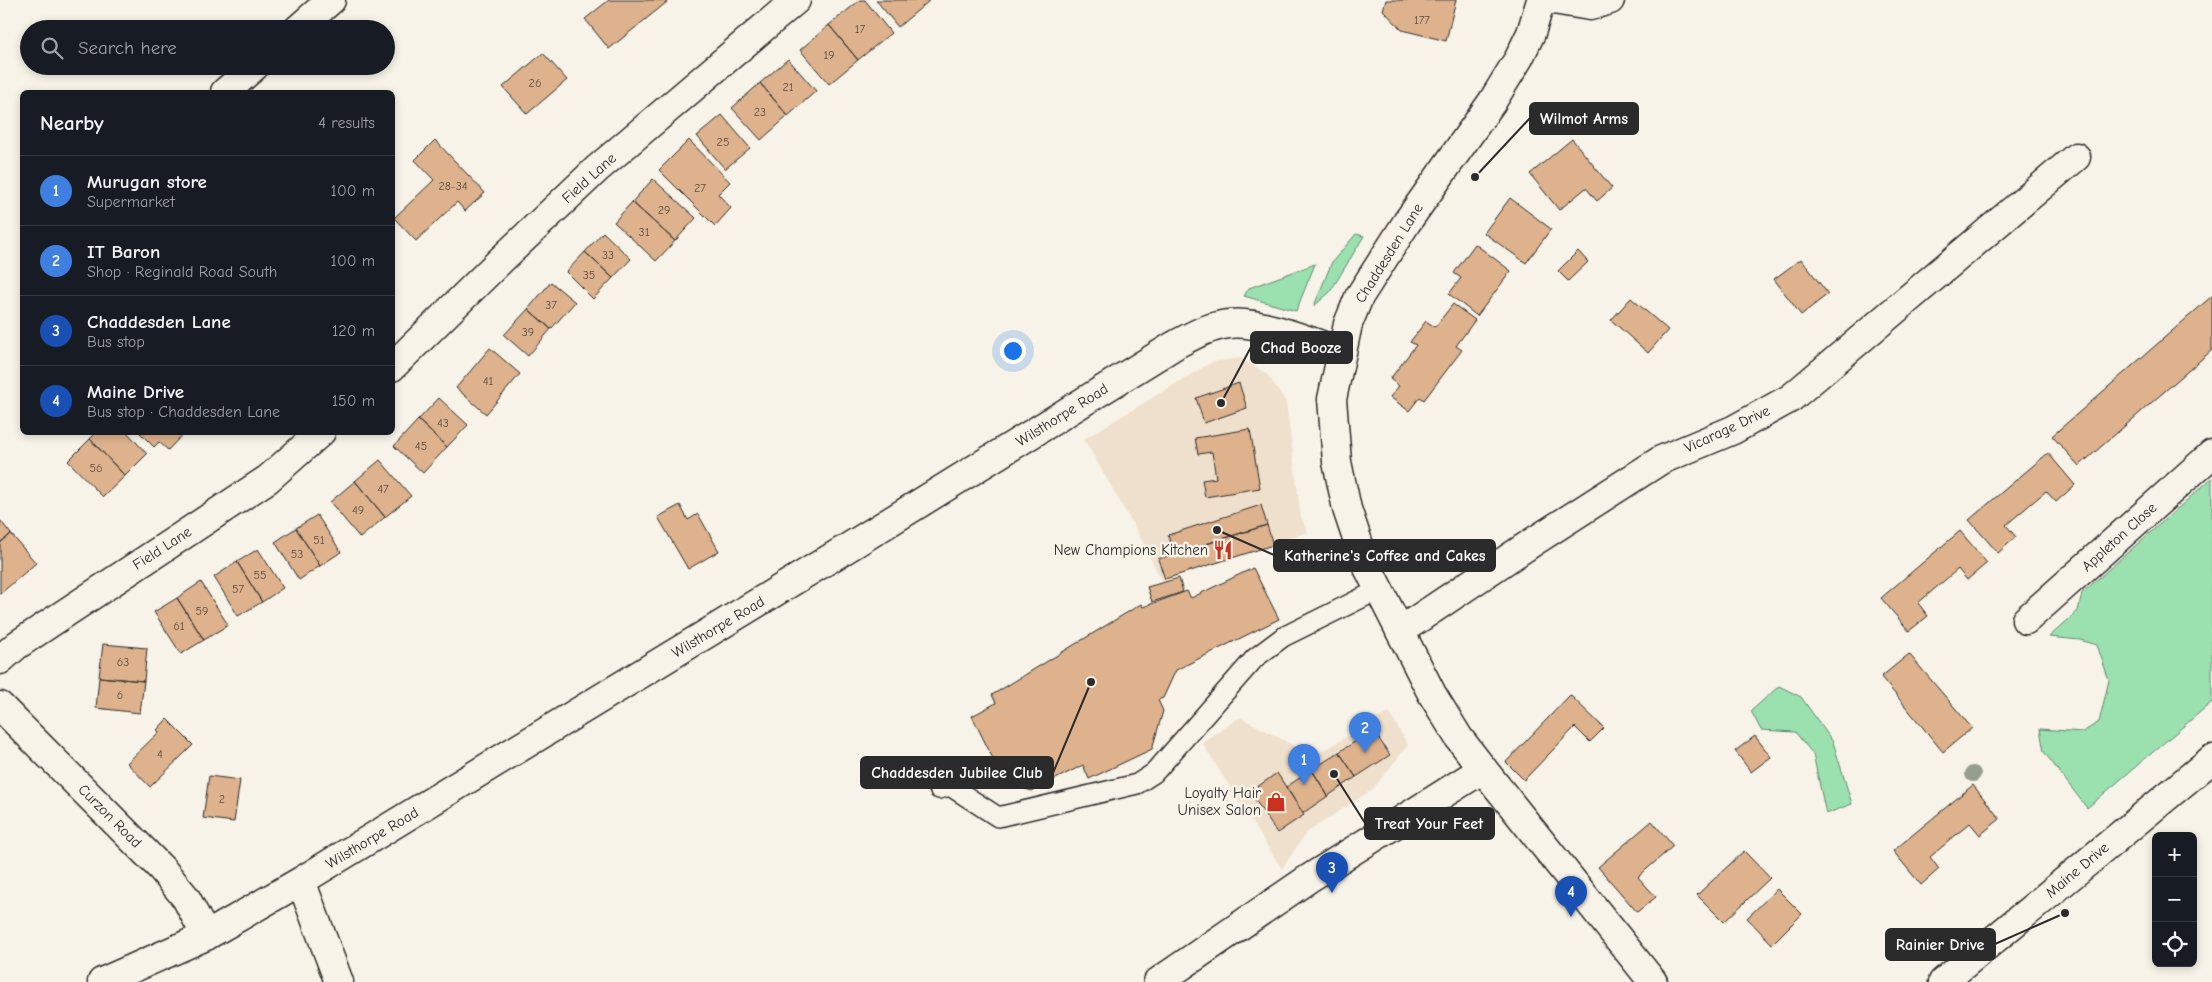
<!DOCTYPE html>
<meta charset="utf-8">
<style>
body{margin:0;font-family:"Comic Neue",sans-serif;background:#242831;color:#f1f3f6}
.controls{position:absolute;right:15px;bottom:15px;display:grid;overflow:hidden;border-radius:8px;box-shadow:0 2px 8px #0003}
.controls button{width:45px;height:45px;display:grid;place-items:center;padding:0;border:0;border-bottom:1px solid #363941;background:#171b24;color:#f1f3f6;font:25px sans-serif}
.you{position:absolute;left:1012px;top:350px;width:18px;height:18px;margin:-12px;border:4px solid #fff;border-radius:50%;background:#1a73e8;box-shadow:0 0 0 8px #1a73e833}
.badge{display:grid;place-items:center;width:32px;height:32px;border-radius:50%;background:#7c3aed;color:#fff;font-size:16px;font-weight:700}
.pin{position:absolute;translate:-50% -41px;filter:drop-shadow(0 1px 2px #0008)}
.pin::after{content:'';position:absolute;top:26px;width:18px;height:15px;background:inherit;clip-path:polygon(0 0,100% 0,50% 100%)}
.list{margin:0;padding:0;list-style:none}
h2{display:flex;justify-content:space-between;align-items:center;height:65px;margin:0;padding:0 20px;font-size:21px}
h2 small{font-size:16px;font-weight:400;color:#9ea1a6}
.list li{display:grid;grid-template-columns:32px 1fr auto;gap:15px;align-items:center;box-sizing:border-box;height:70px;padding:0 20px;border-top:1px solid #363941}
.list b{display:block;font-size:19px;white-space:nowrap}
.list p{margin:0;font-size:16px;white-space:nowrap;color:#9ea1a6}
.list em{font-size:16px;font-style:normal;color:#9ea1a6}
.icon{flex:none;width:28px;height:28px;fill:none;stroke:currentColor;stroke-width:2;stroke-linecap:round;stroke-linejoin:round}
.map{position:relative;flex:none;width:2212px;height:982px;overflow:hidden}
.search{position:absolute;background:#171b24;box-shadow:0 2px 8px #0003;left:20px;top:20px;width:375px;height:55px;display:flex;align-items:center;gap:12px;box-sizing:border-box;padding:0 18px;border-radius:28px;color:#9ea1a6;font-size:19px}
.panel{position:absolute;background:#171b24;box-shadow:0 2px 8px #0003;left:20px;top:90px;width:375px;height:345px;border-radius:8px}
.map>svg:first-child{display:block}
.built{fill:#efe0cd}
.green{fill:#9ae1af;stroke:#62866d}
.building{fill:#ddb28d;stroke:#2b2b2b}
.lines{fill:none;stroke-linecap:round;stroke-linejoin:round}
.service-casing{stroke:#2b2b2b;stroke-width:22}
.minor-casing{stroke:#2b2b2b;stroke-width:31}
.tertiary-casing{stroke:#2b2b2b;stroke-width:31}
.service{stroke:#f7f3e8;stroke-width:19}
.minor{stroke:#f7f3e8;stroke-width:28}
.tertiary{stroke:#f7f3e8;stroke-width:28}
.tree{fill:#969e92}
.labels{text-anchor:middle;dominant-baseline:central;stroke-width:5;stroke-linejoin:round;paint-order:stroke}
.number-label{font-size:12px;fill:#584d44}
.street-label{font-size:15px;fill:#2b2b2b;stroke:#f7f3e8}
.poi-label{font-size:15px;fill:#2b2b2b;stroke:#f7f3e8;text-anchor:end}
.leader{fill:none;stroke:#2b2b2b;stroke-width:2}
.callout-dot{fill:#2b2b2b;stroke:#f7f3e8;stroke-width:2}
.callout{fill:#2b2b2b;stroke:#2b2b2b;stroke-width:2}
.callout-label{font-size:16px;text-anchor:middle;font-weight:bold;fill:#fff}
</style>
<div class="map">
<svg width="2212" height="982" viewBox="0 0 2212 982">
<rect width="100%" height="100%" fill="#f7f3e8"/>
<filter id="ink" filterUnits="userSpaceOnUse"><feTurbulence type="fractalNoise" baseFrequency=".02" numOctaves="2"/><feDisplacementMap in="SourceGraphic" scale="10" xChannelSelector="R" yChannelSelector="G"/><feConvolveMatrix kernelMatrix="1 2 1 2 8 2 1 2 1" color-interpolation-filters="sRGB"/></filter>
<g filter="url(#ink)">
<path class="built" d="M1241,358L1267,374L1286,402L1301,517L1308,532L1162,581L1139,535L1084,439L1212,362Z
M1389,712L1408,745L1373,789L1306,833L1282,869L1202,743L1240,717L1298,748L1306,761Z"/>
<path class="green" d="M1356,234L1364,236L1330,292L1314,306L1332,262Z
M1315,264L1296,311L1244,296L1249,288Z
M2212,478V702L2087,808L2044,752L2040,729L2083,732L2099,722L2109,680L2097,645L2080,640L2049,637L2078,611L2082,593Z
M1779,686L1801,697L1833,742L1852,804L1826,814L1813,754L1795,732L1761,730L1751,711Z"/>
<path class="building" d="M609,0H665L667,2L609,49L585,19Z
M860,0H865L891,33L858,60L829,25Z
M876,0H928L929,1L898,27Z
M1386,0H1456L1446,41L1402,30L1383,10Z
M829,25L858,60L829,84L800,50Z
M543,53L567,80L527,114L503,87Z
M788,59L816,91L788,116L760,83Z
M760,83L788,116L761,140L732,108Z
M722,115L750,148L725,169L697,136Z
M1572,139L1612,188L1597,201L1586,188L1559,210L1530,174Z
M435,140L485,193L465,211L457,202L416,241L394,218L434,180L415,160Z
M689,140L730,182L718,194L731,208L715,226L659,170Z
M653,179L696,218L675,241L632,202Z
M1510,198L1551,229L1526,263L1484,233Z
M632,202L675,241L656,261L614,222Z
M603,232L631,259L613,278L585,252Z
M1475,244L1511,271L1477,316L1449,294L1461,278L1454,273Z
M1578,251L1588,262L1568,281L1558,271Z
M585,252L613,278L593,299L566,272Z
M1801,259L1828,294L1801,315L1774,279Z
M551,282L575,302L551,329L528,309Z
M2212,296V350L2079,466L2052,436Z
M1631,298L1668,330L1648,353L1611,320Z
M1453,304L1475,320L1456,346L1462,350L1424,400L1420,397L1409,411L1390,397L1399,386L1390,379L1416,345L1410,342L1426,321L1435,327Z
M528,309L551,329L528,356L504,335Z
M490,348L520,374L486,414L456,388Z
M1239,383L1247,408L1204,423L1196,398Z
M439,398L468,425L447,447L418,420Z
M418,420L447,447L423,473L394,446Z
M1250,429L1260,488L1205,497L1202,480L1216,478L1212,452L1198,454L1195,438Z
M97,432H127L147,454L125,476L90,439Z
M139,432H185L168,450L159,442L154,447Z
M90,439L125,476L103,497L68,461Z
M2048,453L2075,485L2056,502L2046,491L2006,525L2016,537L1998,553L1969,520Z
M380,460L411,496L385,517L355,481Z
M355,481L385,517L360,538L330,502Z
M680,505L688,520L698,514L719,551L688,569L658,517Z
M1261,505L1267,525L1174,554L1168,535Z
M317,515L341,552L320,566L296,528Z
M0,520L11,534L0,543Z
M1267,525L1273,545L1165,579L1158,559Z
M296,528L320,566L299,580L275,542Z
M1960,531L1987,563L1967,580L1958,569L1918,603L1928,616L1909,631L1881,598Z
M11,534L36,563L0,594V543Z
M258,549L283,588L262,602L237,562Z
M237,562L262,602L238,616L214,577Z
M1253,568L1279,619L1176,670L1163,698L1158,700L1163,711L1152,749L1089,779L1083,765L1032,791L1005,783L972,716L996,703L992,695L1141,604L1143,607L1187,591L1191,598Z
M1179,578L1183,592L1152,602L1147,587Z
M201,582L228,625L204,640L177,598Z
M177,598L204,640L181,654L154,612Z
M103,644L147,648L144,681L99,677Z
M1909,654L1972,728L1943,752L1881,677Z
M99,677L144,681L140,713L96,708Z
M1570,695L1604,728L1590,742L1575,727L1524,780L1506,762Z
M167,719L193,745L150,787L127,763L159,732L157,730Z
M1373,730L1390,755L1356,777L1339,752Z
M1755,736L1771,757L1751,772L1735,751Z
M1339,752L1356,777L1328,796L1312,770Z
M1312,770L1328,796L1303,813L1286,787Z
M1277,773L1304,815L1277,833L1250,792Z
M209,776L240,780L234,822L203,818Z
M1973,785L2000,819L1980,835L1970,823L1930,857L1939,869L1921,885L1893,851Z
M1652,821L1673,846L1638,877L1656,897L1637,912L1598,867Z
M1744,851L1770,878L1724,922L1697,895Z
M1777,889L1802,914L1772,944L1747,918Z"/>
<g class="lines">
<defs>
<path id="service" d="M939,789L950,786L998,817L1137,784L1154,773L1255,658L1283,637L1380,589"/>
<path id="minor" d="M1553,0L1590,6L1610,0
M298,29L331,0
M225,92L255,66
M392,367L501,260L597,169L796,0
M2026,620L2212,454
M1400,631L1536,540L1661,460L1733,430L1791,398L2076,157
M0,660L17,645L268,479L321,432
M0,706L162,869L186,898L206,936
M301,881L339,982
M102,982L206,936L301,881L857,542L1175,345C1192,336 1209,326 1229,324C1259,320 1312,342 1341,352
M1158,982L1308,879L1483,769"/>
<path id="tertiary" d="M1541,0L1531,33L1519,58L1492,102L1407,222L1359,297L1348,324L1332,399L1337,462L1347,509L1364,560L1432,694L1459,738L1483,769L1653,982
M1943,982L2212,759"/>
</defs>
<use href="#service" class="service-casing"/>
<use href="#minor" class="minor-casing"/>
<use href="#tertiary" class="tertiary-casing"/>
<use href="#service" class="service"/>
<use href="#minor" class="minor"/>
<use href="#tertiary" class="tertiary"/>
</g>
<circle class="tree" cx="1973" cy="774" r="8"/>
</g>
<defs>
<symbol id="restaurant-bare" viewBox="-9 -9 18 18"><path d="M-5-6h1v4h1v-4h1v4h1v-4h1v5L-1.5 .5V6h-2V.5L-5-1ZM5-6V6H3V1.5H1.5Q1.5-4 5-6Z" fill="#c8321e" stroke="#f7f3e8" stroke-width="2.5" paint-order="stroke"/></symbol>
<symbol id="shop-bare" viewBox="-9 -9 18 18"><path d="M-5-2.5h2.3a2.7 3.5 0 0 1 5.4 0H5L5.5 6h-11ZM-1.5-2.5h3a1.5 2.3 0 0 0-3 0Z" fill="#c8321e" stroke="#f7f3e8" stroke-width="2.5" paint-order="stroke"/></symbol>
</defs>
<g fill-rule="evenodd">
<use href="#restaurant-bare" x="1209" y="536" width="28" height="28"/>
<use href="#shop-bare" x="1262" y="788" width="28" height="28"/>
</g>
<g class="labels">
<g class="number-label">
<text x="1422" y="20">177</text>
<text x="860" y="29">17</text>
<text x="829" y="55">19</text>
<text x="535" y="83">26</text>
<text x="788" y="87">21</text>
<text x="760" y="112">23</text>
<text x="723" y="142">25</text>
<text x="453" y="186">28-34</text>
<text x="700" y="188">27</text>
<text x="664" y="210">29</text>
<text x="644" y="232">31</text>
<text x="608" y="255">33</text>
<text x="589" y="275">35</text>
<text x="551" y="305">37</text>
<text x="528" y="332">39</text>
<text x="488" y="381">41</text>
<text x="443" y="423">43</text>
<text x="421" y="446">45</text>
<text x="96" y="468">56</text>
<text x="383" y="489">47</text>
<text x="358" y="510">49</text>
<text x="319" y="540">51</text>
<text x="297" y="554">53</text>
<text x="260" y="575">55</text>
<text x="238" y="589">57</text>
<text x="202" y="611">59</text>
<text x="179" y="626">61</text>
<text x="123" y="662">63</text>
<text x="120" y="695">6</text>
<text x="160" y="754">4</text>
<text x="222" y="799">2</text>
</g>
<g class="street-label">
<text transform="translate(589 178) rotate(-42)">Field Lane</text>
<text transform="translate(1389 253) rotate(-58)">Chaddesden Lane</text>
<text transform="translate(1062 415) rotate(-32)">Wilsthorpe Road</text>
<text transform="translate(1727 429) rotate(-25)">Vicarage Drive</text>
<text transform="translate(2119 537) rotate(-42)">Appleton Close</text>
<text transform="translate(162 548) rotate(-33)">Field Lane</text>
<text transform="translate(718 627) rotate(-31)">Wilsthorpe Road</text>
<text transform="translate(110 816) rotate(45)">Curzon Road</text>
<text transform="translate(372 838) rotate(-31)">Wilsthorpe Road</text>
<text transform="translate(2077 870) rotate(-40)">Maine Drive</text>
</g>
<g class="poi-label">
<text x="1208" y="550">New Champions Kitchen</text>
<text x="1261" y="793">Loyalty Hair<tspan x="1261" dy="17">Unisex Salon</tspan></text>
</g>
</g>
<path class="leader" d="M1475 177L1530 118M1221 403L1251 347M1217 530L1274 555M1091 682L1053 773M1334 774L1365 823M2065 913L1995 944"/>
<g class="callout-dot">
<circle cx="1475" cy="177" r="5"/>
<circle cx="1221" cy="403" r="5"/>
<circle cx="1217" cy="530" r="5"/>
<circle cx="1091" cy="682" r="5"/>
<circle cx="1334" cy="774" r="5"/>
<circle cx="2065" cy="913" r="5"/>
</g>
<g class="callout">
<rect x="1530" y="103" width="108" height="31" rx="5"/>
<rect x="1251" y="332" width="101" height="31" rx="5"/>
<rect x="1274" y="540" width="221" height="31" rx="5"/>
<rect x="861" y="757" width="192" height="31" rx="5"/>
<rect x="1365" y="808" width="129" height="31" rx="5"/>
<rect x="1886" y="929" width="109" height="31" rx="5"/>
</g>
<g class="callout-label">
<text x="1584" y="124">Wilmot Arms</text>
<text x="1301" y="353">Chad Booze</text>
<text x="1385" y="561">Katherine's Coffee and Cakes</text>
<text x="957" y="778">Chaddesden Jubilee Club</text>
<text x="1429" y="829">Treat Your Feet</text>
<text x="1940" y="950">Rainier Drive</text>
</g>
</svg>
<div class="controls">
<button>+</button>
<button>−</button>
<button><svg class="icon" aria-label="locate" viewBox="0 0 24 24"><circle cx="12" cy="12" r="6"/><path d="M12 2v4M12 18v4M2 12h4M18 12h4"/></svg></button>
</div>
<div class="you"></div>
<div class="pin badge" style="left:1304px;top:785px;background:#3f7fe0">1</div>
<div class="pin badge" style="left:1365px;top:753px;background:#3f7fe0">2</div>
<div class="pin badge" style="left:1332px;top:893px;background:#1a4fb4">3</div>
<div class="pin badge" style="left:1571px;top:917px;background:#1a4fb4">4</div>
<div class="search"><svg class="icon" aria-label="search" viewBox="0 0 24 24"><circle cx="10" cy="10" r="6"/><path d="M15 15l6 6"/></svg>Search here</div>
<section class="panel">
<h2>Nearby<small>4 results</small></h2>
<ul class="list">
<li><span class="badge" style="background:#3f7fe0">1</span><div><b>Murugan store</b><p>Supermarket</p></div><em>100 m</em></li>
<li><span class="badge" style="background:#3f7fe0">2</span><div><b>IT Baron</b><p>Shop · Reginald Road South</p></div><em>100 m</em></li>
<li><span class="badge" style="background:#1a4fb4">3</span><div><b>Chaddesden Lane</b><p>Bus stop</p></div><em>120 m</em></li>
<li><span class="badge" style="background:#1a4fb4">4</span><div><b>Maine Drive</b><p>Bus stop · Chaddesden Lane</p></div><em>150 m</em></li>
</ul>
</section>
</div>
